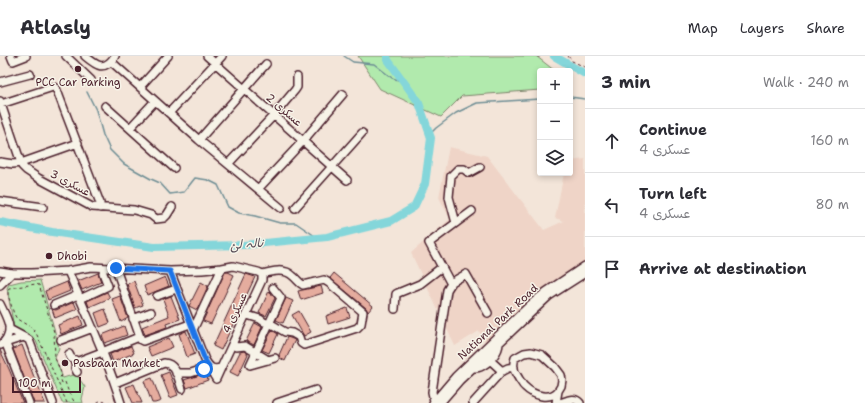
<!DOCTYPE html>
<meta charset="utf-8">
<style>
body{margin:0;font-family:"Shantell Sans","Playpen Sans Arabic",sans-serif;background:#f2f2f3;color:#2b2b33}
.controls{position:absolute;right:12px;top:12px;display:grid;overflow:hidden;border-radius:4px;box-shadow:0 2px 6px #0003}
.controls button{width:36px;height:36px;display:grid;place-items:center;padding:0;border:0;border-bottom:1px solid #e1e1e2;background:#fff;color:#2b2b33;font:20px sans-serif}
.scale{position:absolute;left:12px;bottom:10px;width:69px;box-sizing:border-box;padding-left:4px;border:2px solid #4a1f2b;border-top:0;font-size:11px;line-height:14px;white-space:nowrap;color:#4a1f2b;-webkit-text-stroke:3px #f7f3e8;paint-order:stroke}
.stop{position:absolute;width:12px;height:12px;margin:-9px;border:3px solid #1a73e8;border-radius:50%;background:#fff}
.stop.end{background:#1a73e8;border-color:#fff;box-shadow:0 1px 4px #0008}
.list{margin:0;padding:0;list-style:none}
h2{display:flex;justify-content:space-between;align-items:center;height:52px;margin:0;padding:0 16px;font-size:17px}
h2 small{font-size:13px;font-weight:400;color:#7c7c81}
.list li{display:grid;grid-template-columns:26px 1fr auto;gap:12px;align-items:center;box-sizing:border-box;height:64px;padding:0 16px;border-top:1px solid #e1e1e2}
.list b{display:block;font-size:15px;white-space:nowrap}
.list p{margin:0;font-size:13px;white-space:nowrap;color:#7c7c81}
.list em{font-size:13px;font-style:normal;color:#7c7c81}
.icon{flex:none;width:22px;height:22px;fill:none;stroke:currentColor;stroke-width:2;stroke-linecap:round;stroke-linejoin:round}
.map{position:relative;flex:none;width:585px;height:347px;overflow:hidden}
header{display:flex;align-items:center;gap:24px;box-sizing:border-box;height:56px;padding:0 20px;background:#fff;border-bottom:1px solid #e1e1e2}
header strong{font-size:19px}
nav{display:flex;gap:22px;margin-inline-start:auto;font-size:14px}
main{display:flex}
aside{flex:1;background:#fff}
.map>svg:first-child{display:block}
.built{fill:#efd4c7}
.green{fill:#b1eaad;stroke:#7e846c}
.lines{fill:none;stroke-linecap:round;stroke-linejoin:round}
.stream{stroke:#6d8d94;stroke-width:1.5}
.river{stroke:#84d6da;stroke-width:8}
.building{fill:#e5ac9e;stroke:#4a1f2b}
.minor-casing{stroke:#4a1f2b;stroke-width:10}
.path{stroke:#4a1f2b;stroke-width:1;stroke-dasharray:3 3;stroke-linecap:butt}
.minor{stroke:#f7f3e8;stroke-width:7}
.route{stroke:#1a73e8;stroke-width:5}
.poi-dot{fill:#4a1f2b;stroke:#f7f3e8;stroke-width:1.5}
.labels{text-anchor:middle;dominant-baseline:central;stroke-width:3;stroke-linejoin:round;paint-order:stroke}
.poi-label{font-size:11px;fill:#4a1f2b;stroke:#f7f3e8;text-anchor:start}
.street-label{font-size:11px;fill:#4a1f2b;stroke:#f7f3e8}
.water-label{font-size:12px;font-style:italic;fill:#584d57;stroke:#f7f3e8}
</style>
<header>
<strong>Atlasly</strong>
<nav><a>Map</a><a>Layers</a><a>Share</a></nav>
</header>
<main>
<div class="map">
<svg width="585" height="347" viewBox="0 0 585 347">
<rect width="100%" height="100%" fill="#f3e5d9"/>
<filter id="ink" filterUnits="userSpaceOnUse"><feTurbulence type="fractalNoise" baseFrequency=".025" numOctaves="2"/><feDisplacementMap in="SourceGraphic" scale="8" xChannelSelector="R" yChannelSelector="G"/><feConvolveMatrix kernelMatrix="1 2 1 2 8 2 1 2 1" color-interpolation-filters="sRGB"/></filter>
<g filter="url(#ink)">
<path class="built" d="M449,91L487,100L544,174L564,165L555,162L564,117H570V105L585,103V206L545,233L515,259L486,287L479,275L455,290L411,197L450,163L439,141Z"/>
<path class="green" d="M358,0H536L555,15H540V34L462,40L441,61L380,33Z
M40,224L54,272L59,292L55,302L63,322L76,318L85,331L82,343L83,347H62L58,337L36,285L27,278L14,272L7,232L9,228L21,225Z"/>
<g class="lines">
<path class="stream" d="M344,0L353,6L374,8L392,22L405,26
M87,36L96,54L103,79L110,94L124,108L151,123L160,127L170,138L184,136L195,122L208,124L218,129L228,151L239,157L255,160L280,167H296L318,182
M570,41L585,43
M430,78L436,72L456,57L477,47L540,43"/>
<path class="river" d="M554,0L585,18
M0,166L52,176L154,191L244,189L327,181L391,165L414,151L425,128L431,82L419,47L388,4L387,0"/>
</g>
<path class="building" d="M225,216H228L234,219L211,268L203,265Z
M98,217L101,226L82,234L78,225Z
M334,217L373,250L368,256L366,252L330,222Z
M246,218L255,221L221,294L213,290Z
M165,221L169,230L147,239L144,230Z
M134,225L143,249L135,252L127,228Z
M67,226L70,235L48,244L45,235Z
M201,226L208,230L197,254L189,250Z
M321,230L323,237L301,244L298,235Z
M269,235L275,242L266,260L259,257Z
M107,236L110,242L89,251L87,245Z
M120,240L128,262L121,266L112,243Z
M171,240L180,263L166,268L167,271L145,279L142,271L169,260L163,243Z
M286,242L293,245L283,267L276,264Z
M74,246L77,253L55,262L52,253L56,254Z
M347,252L350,261L328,268L326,260Z
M105,253L110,267L100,271L95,257Z
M299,255L311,276L304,280L292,259Z
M80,260L83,269L61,278L58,269Z
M255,267L262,271L254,289L246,285Z
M124,270L127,279L105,287L102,279Z
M272,274L278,278L269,297L262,294Z
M186,275L195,298L187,301L179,278Z
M287,281L290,282L295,284L285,305L280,302L279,299Z
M169,282L173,291L151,300L147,291Z
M22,289L34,321L45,347H34L13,293Z
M131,290L134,297L113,306L110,298Z
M0,294L9,313L23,347H0Z
M244,295L248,298L238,320L230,316L240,296Z
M169,316L178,339L170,342L161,319Z
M206,317L208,324L187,332L184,324Z
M152,322L161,345L155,347H152L144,325Z
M134,328L142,347H133L126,331Z"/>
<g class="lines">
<defs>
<path id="minor" d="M11,0L13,5L26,0
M66,0L91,24
M85,0C97,10 104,16 115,0
M207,0L347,124
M112,5L114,8L199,84L281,152
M0,26L30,18
M140,31L168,0
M0,45L22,110L26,114L38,122L92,151L134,154L151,159L156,163L164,162L167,159L172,151
M1,48L53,31L56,32L100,147V152
M105,50L174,112
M169,57L222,0
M130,72L155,45
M199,84L266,8
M0,106L13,108L21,107L78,87
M228,108L274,59L295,34L297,31V21
M258,133L303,85L343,38
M0,145L43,151
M295,152L362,77
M456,167L449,141L451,120L458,113H464L469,117L480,111
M116,213L141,284L143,285L190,268
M0,215L12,217H32L68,215L91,211L170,215L205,304C210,312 212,314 221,312L262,224V218L258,216L233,210L222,212L193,274
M68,215C87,259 107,302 121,347
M170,215L202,214L222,212
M451,228L429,187L472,155
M0,229L12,217
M273,232L281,242L250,309L275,302
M157,240L176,233
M80,243L108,230L103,217
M0,248C7,263 16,275 1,289
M54,249L78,239
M395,253L396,238L398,237L420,228L442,211
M247,259L260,263L264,266L273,269L285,276L292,277L299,281L301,287L304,289L357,272L361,268L363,256L329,227L324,224L303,229C298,226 297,223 293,220C285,212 272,215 262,218
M133,263L151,256
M9,273L24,281
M61,284L93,272
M2,288L24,281L29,284L53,347
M6,288L29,347
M233,288L236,291L245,290L268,304
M69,298L71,302L75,304L76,306L102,296L139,281
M490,304L502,315
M76,306V308L75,312L77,316
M472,312C475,312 479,312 482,310C490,306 499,296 499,287
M176,317H191L209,311L216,323L221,312
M115,327L164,307C177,308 178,323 182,333
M434,345L432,336L447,234L452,226L466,218L488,257
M277,347L316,334
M433,347L456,320L530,249L546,236L585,210
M440,347L460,324L534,254L549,240L585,217
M473,347L502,315L508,312L514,311
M556,347L558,335L561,330L562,324L561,319L555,311L542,299L531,296L524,297L515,302C514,305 513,308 514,312C514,316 517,319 519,323C521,325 522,329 525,331C533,339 549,345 558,335
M560,347C566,345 575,340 580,347"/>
</defs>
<use href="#minor" class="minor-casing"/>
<path class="path" d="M537,0L539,1L542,0
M568,0L572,5L585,11
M67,347L37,279L32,272L17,263L14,258L8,239V234L9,232L36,228L39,229L54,276L55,302L62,319L60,321L62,327L65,326L69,337L75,347
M98,347L99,345L114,347"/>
<use href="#minor" class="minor"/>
</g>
</g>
<g class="lines" filter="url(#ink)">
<path class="route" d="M116,212L170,215L205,304L209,310L204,313"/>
</g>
<g class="poi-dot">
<circle cx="78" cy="13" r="4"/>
<circle cx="49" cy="200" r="4"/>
<circle cx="65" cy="307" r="4"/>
</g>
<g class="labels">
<g class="poi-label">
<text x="78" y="26" text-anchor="middle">PCC Car Parking</text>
<text x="57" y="200">Dhobi</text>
<text x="73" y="307">Pasbaan Market</text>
</g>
<g class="street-label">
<text transform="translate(284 54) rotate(41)">عسکری 2</text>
<text transform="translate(70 127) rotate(28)">عسکری 3</text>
<text transform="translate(235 257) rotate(-65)">عسکری 4</text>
<text transform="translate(498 266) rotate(-43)">National Park Road</text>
</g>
<g class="water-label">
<text transform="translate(247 188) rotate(-4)">نالہ لئ</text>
</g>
</g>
</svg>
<div class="controls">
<button>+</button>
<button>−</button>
<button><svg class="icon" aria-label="layers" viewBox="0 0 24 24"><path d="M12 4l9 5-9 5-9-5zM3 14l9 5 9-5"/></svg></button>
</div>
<div class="scale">100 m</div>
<div class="stop" style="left:204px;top:313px"></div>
<div class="stop end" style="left:116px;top:212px"></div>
</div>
<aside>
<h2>3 min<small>Walk · 240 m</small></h2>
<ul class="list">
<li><svg class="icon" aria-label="ahead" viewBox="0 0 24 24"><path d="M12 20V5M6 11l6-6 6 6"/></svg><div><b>Continue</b><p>عسکری 4</p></div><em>160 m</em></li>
<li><svg class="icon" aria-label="left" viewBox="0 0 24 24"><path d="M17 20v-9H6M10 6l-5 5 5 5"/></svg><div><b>Turn left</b><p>عسکری 4</p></div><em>80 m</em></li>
<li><svg class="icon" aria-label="arrive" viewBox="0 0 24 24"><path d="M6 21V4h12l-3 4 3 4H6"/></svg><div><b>Arrive at destination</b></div></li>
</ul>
</aside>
</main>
